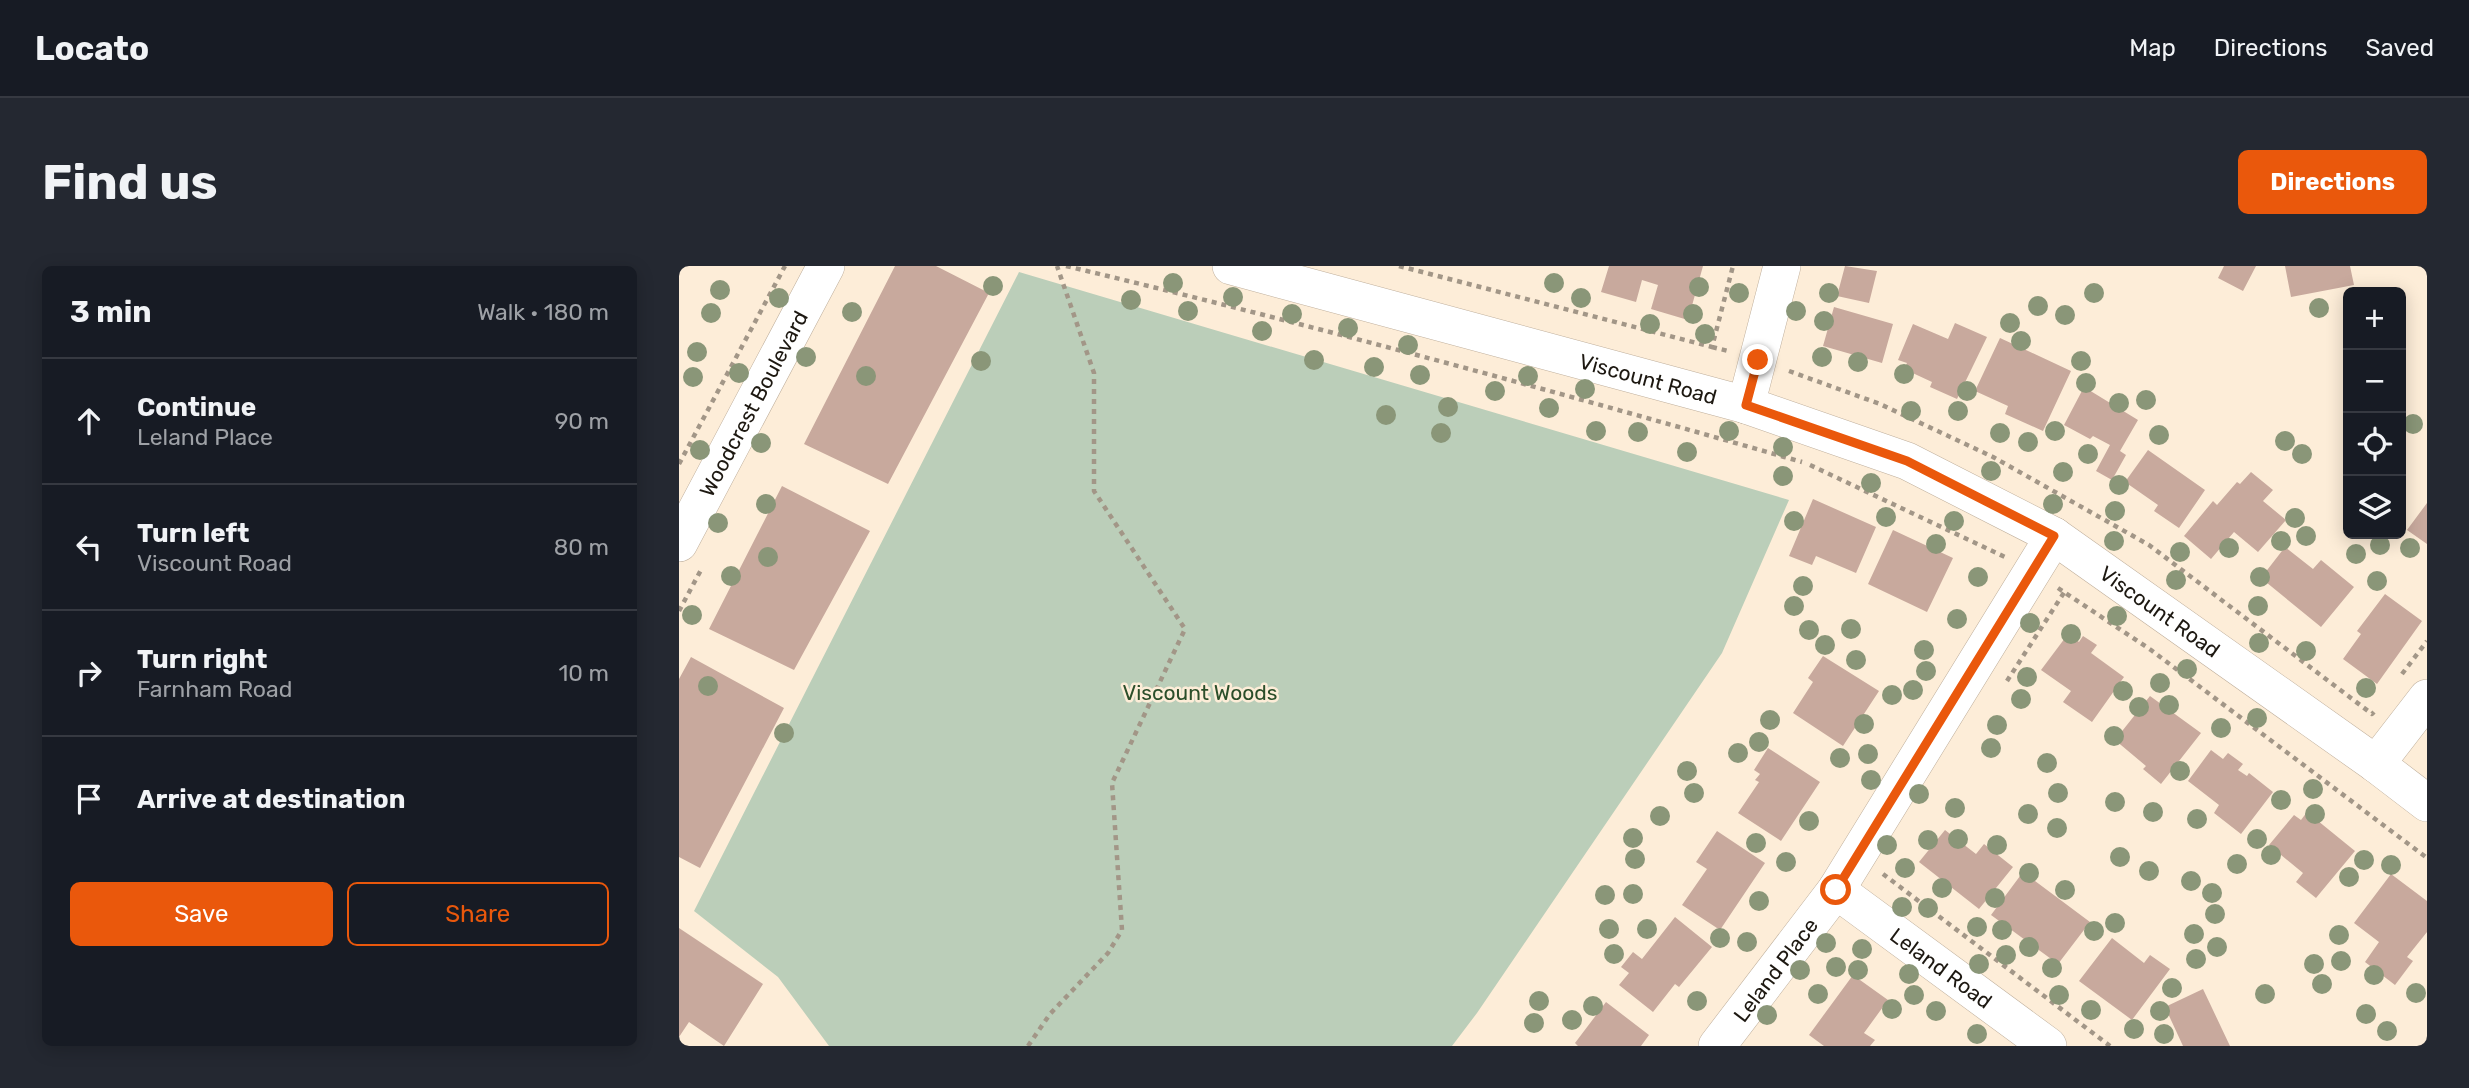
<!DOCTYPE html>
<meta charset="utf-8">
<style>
body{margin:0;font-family:Rubik,sans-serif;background:#242831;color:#f1f3f6}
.controls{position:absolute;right:21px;top:21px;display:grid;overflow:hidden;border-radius:10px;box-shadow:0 4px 18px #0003}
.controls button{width:63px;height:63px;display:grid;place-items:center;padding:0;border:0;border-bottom:2px solid #363941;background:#171b24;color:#f1f3f6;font:35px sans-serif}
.stop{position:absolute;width:21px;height:21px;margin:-16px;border:5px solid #ea580c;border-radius:50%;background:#fff}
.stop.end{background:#ea580c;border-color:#fff;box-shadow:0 2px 7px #0008}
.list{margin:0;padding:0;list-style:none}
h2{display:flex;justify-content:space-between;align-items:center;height:91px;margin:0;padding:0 28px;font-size:30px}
h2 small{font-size:23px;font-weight:400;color:#9ea1a6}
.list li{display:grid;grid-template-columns:46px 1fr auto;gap:21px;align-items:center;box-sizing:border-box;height:126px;padding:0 28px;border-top:2px solid #363941}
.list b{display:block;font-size:26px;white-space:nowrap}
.list p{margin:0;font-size:23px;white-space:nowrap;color:#9ea1a6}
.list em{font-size:23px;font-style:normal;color:#9ea1a6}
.actions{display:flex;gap:14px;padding:21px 28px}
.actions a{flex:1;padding:16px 0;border:2px solid #ea580c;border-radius:10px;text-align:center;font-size:24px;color:#ea580c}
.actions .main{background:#ea580c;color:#fff}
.icon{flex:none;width:38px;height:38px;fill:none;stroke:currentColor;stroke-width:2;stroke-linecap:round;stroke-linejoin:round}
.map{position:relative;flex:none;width:1748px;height:780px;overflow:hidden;border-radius:10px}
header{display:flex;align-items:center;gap:42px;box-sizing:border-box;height:98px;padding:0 35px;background:#171b24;border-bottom:2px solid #363941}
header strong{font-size:33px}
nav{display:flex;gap:38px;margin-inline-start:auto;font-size:24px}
.intro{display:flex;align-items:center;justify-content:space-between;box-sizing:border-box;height:168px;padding:0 42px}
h1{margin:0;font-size:49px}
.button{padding:18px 32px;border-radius:10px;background:#ea580c;color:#fff;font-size:24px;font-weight:700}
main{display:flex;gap:42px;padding:0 42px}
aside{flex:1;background:#171b24;border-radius:10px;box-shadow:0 4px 18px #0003}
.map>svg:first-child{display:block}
.green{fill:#bbceb9}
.building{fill:#c8a99d}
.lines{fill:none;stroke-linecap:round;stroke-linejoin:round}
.minor-casing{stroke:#bfaf9c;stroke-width:38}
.path{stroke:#a29687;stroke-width:4.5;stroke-dasharray:5 5;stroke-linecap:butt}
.minor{stroke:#fff;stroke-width:37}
.tree{fill:#8a9678}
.route{stroke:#ea580c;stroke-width:9}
.labels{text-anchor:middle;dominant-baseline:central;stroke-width:5;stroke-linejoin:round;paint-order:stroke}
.street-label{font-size:21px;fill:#1d1811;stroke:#fdedd8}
.park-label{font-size:21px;fill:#2b4e2a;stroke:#fdedd8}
</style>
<header>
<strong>Locato</strong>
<nav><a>Map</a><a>Directions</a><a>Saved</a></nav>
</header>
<div class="intro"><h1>Find us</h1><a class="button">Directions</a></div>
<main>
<aside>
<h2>3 min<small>Walk · 180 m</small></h2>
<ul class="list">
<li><svg class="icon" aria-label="ahead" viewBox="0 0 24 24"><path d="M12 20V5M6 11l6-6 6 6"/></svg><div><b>Continue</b><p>Leland Place</p></div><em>90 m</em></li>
<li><svg class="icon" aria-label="left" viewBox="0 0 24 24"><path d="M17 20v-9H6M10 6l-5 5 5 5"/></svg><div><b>Turn left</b><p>Viscount Road</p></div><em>80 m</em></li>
<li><svg class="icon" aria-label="right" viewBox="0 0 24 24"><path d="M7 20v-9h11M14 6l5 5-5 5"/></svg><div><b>Turn right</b><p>Farnham Road</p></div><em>10 m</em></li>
<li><svg class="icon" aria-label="arrive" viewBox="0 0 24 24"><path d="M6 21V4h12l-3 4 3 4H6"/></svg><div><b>Arrive at destination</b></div></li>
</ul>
<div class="actions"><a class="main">Save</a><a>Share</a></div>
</aside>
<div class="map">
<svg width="1748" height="780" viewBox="0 0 1748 780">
<rect width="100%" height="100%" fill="#fdedd8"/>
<path class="green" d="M340,6L1110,234L1043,387L798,747L773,780H150L99,711L15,645Z"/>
<path class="building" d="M216,0H257L310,27L209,218L125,178Z
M930,0H1024L1009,54L972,43L979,19L963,14L957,36L922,26Z
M1166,0L1198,5L1190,37L1158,30Z
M1545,0H1577L1564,25L1539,12Z
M1606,0H1671L1675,19L1612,31Z
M1155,41L1214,58L1203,97L1144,80Z
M1276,57L1308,71L1278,133L1251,121L1253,116L1225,103L1228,97L1219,94L1234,58L1269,73Z
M1321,72L1392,105L1364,165L1326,148L1329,140L1296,125Z
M1405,121L1459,154L1441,185L1447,189L1433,214L1417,205L1431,179L1414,170L1411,173L1385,159Z
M1469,184L1526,224L1500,262L1475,245L1479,239L1446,216Z
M1572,206L1594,224L1584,235L1607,254L1579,286L1555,266L1532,293L1505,270L1534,235L1538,239L1558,216L1561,218Z
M103,220L191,265L115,404L30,363Z
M1134,233L1197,261L1177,307L1137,290L1133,299L1110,290Z
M1748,237V278L1728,264Z
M1214,264L1274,292L1248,346L1189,318Z
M1606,281L1634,303L1642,294L1675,321L1642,361L1582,312Z
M1706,328L1743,355L1698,418L1664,393L1682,368L1678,365Z
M1389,368L1400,376L1404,370L1418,379L1412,387L1445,411L1413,456L1384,436L1392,425L1362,404Z
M1144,390L1200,425L1164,480L1114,447L1134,416L1129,412Z
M12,391L105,442L21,602L0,591V413Z
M1471,430L1522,467L1482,518L1464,503L1467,500L1436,474Z
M1089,482L1141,516L1102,575L1059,547L1080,516L1076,514L1081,508L1075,504Z
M1532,484L1544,493L1549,487L1564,498L1559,504L1568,510L1570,507L1594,526L1562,568L1535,547L1540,539L1509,515Z
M1628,546L1676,585L1637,632L1617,616L1624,607L1590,579L1615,549L1622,554Z
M1266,564L1297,588L1305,578L1334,601L1300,643L1240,596Z
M1038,565L1086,597L1041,664L1003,639L1028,603L1017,596Z
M1344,606L1411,656L1379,698L1312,649Z
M1712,608L1748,635V666L1728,691L1734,695L1716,719L1686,696L1700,676L1675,657Z
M996,651L1033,681L1000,721L996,718L974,746L940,719L950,707L942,701L954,686L963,693Z
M0,662L84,718L45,780L10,756L0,771Z
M1433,672L1465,697L1471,689L1491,703L1453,754L1400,715Z
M1174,709L1209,734L1185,767L1196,774L1191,780H1145L1130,769Z
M1524,723L1551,780H1504L1486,741Z
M927,736L970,769L962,780H899L896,777Z"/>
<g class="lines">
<defs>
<g id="minor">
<path id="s1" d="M552,0L1067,139L1228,195L1375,270L1697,498L1748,537"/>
<path d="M1067,139L1103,0"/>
<path id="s2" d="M0,277L147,0"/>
<path d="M1697,498L1748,432"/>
<path id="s3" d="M1157,624L1369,780"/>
<path id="s4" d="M1038,780L1157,624L1375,270"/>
</g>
</defs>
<use href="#minor" class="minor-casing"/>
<path class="path" d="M387,0C634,59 879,126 1123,196
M720,0L1033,81L1054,0
M1033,81L1049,85
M1110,105L1201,138L1314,191L1470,279L1693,448L1695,446
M0,198L106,0
M1131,199L1326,291
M1379,322L1472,384L1748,592
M0,345L23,302
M1723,408L1748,375
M1328,415L1386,325
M1204,608L1431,780
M349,780L371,748L429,687L443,664L433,517L506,363L415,225V107L378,0"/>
<use href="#minor" class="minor"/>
</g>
<g class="tree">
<circle cx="494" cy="17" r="10"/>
<circle cx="875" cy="17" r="10"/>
<circle cx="314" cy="20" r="10"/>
<circle cx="1020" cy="21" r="10"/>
<circle cx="41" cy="24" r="10"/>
<circle cx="1060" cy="27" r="10"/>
<circle cx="1150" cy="27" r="10"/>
<circle cx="1415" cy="27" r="10"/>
<circle cx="554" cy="31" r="10"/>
<circle cx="100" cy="32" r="10"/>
<circle cx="902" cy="32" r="10"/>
<circle cx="452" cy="34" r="10"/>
<circle cx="1359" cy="40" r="10"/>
<circle cx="1640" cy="42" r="10"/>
<circle cx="509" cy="45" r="10"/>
<circle cx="1117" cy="45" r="10"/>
<circle cx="173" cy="46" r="10"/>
<circle cx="32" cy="47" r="10"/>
<circle cx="613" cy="48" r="10"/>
<circle cx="1014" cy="48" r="10"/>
<circle cx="1386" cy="49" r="10"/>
<circle cx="1145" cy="55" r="10"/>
<circle cx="1331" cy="57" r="10"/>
<circle cx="971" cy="58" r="10"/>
<circle cx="669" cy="62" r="10"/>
<circle cx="583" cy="65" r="10"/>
<circle cx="1026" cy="68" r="10"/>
<circle cx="1342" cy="75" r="10"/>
<circle cx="729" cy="79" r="10"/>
<circle cx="18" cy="86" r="10"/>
<circle cx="127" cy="91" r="10"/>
<circle cx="1143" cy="91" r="10"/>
<circle cx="635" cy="94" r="10"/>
<circle cx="302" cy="95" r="10"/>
<circle cx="1402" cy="95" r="10"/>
<circle cx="1179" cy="96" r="10"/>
<circle cx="695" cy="101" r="10"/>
<circle cx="60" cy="107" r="10"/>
<circle cx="1225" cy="108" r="10"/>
<circle cx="741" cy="109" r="10"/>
<circle cx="187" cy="110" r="10"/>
<circle cx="849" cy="110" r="10"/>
<circle cx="14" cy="111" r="10"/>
<circle cx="1407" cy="117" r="10"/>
<circle cx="906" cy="123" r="10"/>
<circle cx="816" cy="125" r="10"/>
<circle cx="1288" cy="125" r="10"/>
<circle cx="1467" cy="134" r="10"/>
<circle cx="1440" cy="137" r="10"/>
<circle cx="769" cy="141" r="10"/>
<circle cx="870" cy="142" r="10"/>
<circle cx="1232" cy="145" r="10"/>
<circle cx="1279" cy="145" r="10"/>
<circle cx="707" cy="149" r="10"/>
<circle cx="1734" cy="158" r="10"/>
<circle cx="917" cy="165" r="10"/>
<circle cx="1050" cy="165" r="10"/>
<circle cx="1376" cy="165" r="10"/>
<circle cx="959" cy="166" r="10"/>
<circle cx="762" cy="167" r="10"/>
<circle cx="1321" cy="167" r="10"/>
<circle cx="1480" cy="169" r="10"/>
<circle cx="1606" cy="175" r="10"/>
<circle cx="1349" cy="176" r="10"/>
<circle cx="82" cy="177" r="10"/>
<circle cx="1104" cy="181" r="10"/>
<circle cx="21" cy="184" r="10"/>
<circle cx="1008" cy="186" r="10"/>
<circle cx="1409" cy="188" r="10"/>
<circle cx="1623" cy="188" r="10"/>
<circle cx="1312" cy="205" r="10"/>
<circle cx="1384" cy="206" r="10"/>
<circle cx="1104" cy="210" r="10"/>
<circle cx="1192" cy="217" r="10"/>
<circle cx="1440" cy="219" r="10"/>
<circle cx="87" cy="238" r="10"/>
<circle cx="1374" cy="238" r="10"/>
<circle cx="1436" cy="245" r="10"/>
<circle cx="1207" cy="251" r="10"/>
<circle cx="1616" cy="252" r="10"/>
<circle cx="1115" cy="255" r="10"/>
<circle cx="1275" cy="255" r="10"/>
<circle cx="39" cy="257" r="10"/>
<circle cx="1627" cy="270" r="10"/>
<circle cx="1435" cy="275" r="10"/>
<circle cx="1602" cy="275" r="10"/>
<circle cx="1257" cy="278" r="10"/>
<circle cx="1701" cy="279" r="10"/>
<circle cx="1550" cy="282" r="10"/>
<circle cx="1731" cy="282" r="10"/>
<circle cx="1501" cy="286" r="10"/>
<circle cx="1677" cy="288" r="10"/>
<circle cx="89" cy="291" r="10"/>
<circle cx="52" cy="310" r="10"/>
<circle cx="1299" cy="311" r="10"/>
<circle cx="1581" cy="311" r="10"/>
<circle cx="1497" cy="314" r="10"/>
<circle cx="1698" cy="315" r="10"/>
<circle cx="1124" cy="320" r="10"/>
<circle cx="1115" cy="340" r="10"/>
<circle cx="1579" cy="340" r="10"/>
<circle cx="13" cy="349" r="10"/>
<circle cx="1438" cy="350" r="10"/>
<circle cx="1278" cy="353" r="10"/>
<circle cx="1351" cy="357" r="10"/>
<circle cx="1172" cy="363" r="10"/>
<circle cx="1130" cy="364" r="10"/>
<circle cx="1392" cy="368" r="10"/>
<circle cx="1580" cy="377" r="10"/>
<circle cx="1146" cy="379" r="10"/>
<circle cx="1245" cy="384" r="10"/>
<circle cx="1627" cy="385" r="10"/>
<circle cx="1177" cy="394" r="10"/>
<circle cx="1508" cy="403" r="10"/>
<circle cx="1247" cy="405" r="10"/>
<circle cx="1348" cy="411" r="10"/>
<circle cx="1481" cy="417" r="10"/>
<circle cx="29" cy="420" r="10"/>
<circle cx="1687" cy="422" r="10"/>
<circle cx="1234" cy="424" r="10"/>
<circle cx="1444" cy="425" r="10"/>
<circle cx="1213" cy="429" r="10"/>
<circle cx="1342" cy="433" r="10"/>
<circle cx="1490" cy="439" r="10"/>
<circle cx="1460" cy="441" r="10"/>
<circle cx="1578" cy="452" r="10"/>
<circle cx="1091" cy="454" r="10"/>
<circle cx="1185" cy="458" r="10"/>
<circle cx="1318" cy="459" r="10"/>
<circle cx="1542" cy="462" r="10"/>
<circle cx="105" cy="467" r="10"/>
<circle cx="1435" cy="470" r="10"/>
<circle cx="1080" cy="476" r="10"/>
<circle cx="1312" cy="482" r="10"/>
<circle cx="1059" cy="487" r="10"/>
<circle cx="1189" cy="488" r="10"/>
<circle cx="1161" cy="492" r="10"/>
<circle cx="1368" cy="497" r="10"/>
<circle cx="1008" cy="505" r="10"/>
<circle cx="1501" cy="505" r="10"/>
<circle cx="1192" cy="514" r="10"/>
<circle cx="1634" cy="523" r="10"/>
<circle cx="1015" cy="527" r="10"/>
<circle cx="1379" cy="527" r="10"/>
<circle cx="1240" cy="528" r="10"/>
<circle cx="1602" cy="534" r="10"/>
<circle cx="1436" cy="536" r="10"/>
<circle cx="1276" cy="542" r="10"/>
<circle cx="1474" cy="546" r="10"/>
<circle cx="1349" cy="548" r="10"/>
<circle cx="1636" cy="548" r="10"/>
<circle cx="981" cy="550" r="10"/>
<circle cx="1518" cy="553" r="10"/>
<circle cx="1130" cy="555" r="10"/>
<circle cx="1378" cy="562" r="10"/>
<circle cx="954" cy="572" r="10"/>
<circle cx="1279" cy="573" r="10"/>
<circle cx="1578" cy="573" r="10"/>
<circle cx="1249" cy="574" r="10"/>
<circle cx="1077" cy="577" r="10"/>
<circle cx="1208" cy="579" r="10"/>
<circle cx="1318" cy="579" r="10"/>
<circle cx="1592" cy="589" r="10"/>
<circle cx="1441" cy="591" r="10"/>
<circle cx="956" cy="593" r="10"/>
<circle cx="1685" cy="594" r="10"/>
<circle cx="1107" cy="596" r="10"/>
<circle cx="1558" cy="598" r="10"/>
<circle cx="1712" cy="599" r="10"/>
<circle cx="1226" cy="602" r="10"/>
<circle cx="1470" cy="605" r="10"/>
<circle cx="1350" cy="607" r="10"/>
<circle cx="1670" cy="611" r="10"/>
<circle cx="1512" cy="615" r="10"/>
<circle cx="1263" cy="622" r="10"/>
<circle cx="1386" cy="624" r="10"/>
<circle cx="1533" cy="627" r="10"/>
<circle cx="954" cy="628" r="10"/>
<circle cx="926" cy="629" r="10"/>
<circle cx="1316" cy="632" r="10"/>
<circle cx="1080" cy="635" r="10"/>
<circle cx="1223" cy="641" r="10"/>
<circle cx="1249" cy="642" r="10"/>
<circle cx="1536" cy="648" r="10"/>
<circle cx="1436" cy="657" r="10"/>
<circle cx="1298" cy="661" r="10"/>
<circle cx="930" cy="663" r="10"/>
<circle cx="968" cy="663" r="10"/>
<circle cx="1323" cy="664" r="10"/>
<circle cx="1415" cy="665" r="10"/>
<circle cx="1515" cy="668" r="10"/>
<circle cx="1660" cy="669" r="10"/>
<circle cx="1041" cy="672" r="10"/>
<circle cx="1068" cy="676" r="10"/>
<circle cx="1147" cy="677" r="10"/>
<circle cx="1350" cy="681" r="10"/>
<circle cx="1538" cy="681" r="10"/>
<circle cx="1183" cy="683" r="10"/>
<circle cx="935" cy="688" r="10"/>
<circle cx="1327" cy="689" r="10"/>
<circle cx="1517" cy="693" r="10"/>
<circle cx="1662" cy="695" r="10"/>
<circle cx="1300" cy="698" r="10"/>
<circle cx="1635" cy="698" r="10"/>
<circle cx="1157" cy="701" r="10"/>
<circle cx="1373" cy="702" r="10"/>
<circle cx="1121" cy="704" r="10"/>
<circle cx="1179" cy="704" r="10"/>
<circle cx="1230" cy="708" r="10"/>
<circle cx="1695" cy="709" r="10"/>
<circle cx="1643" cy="718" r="10"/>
<circle cx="1493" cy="722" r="10"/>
<circle cx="1737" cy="727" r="10"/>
<circle cx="1139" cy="728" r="10"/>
<circle cx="1586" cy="728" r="10"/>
<circle cx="1235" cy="729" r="10"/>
<circle cx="1380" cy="729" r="10"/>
<circle cx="860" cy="735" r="10"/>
<circle cx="1018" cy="735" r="10"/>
<circle cx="914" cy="740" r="10"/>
<circle cx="1213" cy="743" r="10"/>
<circle cx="1412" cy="744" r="10"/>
<circle cx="1257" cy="745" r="10"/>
<circle cx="1481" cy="745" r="10"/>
<circle cx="1687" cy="748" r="10"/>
<circle cx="1088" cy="749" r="10"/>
<circle cx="893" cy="754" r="10"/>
<circle cx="855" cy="757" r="10"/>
<circle cx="1455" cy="763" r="10"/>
<circle cx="1708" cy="765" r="10"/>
<circle cx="1298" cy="768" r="10"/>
<circle cx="1485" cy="768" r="10"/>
</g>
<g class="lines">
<path class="route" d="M1079,94L1067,139L1228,195L1375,270L1157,624"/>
</g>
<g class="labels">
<g class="street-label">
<text stroke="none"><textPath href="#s1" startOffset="432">Viscount Road</textPath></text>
<text stroke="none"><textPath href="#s2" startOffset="158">Woodcrest Boulevard</textPath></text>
<text stroke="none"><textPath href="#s1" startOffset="999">Viscount Road</textPath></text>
<text stroke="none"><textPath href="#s3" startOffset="131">Leland Road</textPath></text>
<text stroke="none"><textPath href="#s4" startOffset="96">Leland Place</textPath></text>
</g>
<g class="park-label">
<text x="521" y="426">Viscount Woods</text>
</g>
</g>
</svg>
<div class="controls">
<button>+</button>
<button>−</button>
<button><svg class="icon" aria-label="locate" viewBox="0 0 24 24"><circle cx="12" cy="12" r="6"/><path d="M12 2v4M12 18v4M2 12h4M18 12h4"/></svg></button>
<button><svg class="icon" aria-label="layers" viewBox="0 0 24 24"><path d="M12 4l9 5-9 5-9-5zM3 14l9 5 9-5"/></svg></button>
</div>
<div class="stop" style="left:1157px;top:624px"></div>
<div class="stop end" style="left:1079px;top:94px"></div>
</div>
</main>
